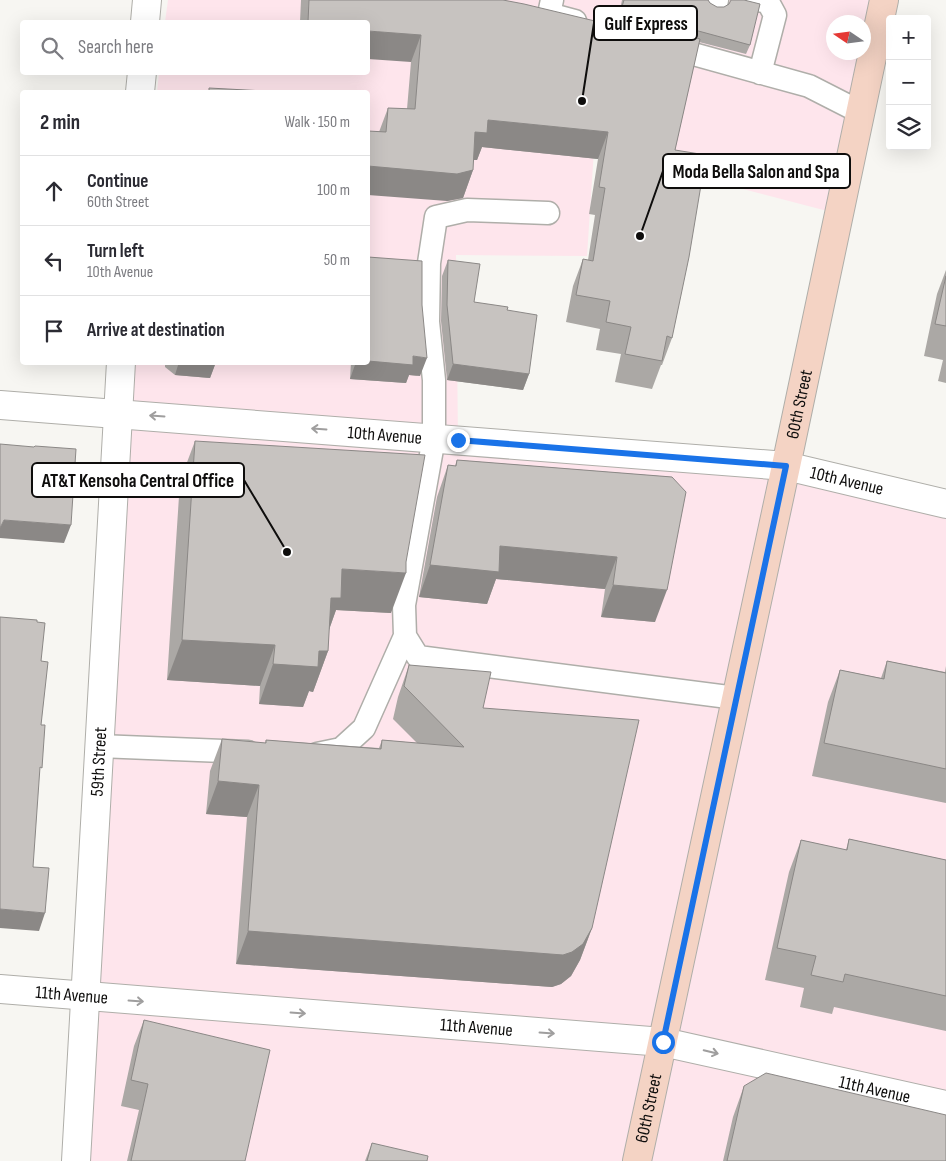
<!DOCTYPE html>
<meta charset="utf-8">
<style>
body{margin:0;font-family:"Sofia Sans Condensed",sans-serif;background:#f2f2f3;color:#2b2b33}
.controls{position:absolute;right:15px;top:15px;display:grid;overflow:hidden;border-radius:5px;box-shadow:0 5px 20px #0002}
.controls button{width:45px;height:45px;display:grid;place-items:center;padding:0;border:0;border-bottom:1px solid #e1e1e2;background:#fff;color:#2b2b33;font:25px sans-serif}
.compass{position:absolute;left:826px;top:15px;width:45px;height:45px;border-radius:50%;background:#fff;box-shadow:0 5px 20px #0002;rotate:283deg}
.stop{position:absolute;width:15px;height:15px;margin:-11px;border:4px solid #1a73e8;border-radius:50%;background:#fff}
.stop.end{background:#1a73e8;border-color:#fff;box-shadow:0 1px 5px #0008}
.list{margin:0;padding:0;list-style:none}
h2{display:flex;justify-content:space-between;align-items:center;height:65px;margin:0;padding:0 20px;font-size:21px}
h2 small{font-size:16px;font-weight:400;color:#7c7c81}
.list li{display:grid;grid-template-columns:32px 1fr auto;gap:15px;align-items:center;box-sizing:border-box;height:70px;padding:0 20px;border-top:1px solid #e1e1e2}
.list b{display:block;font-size:19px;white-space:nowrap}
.list p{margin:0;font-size:16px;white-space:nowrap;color:#7c7c81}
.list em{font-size:16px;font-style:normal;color:#7c7c81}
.icon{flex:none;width:28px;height:28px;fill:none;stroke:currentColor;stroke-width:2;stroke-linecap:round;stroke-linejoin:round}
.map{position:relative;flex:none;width:946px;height:1161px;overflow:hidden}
.search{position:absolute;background:#fff;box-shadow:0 5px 20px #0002;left:20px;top:20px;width:350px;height:55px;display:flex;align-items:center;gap:12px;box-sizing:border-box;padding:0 18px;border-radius:5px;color:#7c7c81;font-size:19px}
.panel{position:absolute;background:#fff;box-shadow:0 5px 20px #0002;left:20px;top:90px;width:350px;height:275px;border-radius:5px}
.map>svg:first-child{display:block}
.commercial{fill:#fee5ec;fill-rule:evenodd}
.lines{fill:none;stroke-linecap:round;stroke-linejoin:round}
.lane-casing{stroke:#afaea9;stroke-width:25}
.street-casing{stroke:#afaea9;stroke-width:30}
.secondary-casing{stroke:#afaea9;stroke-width:30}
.lane{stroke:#fff;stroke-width:22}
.street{stroke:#fff;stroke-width:28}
.secondary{stroke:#f4d3c4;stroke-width:28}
.wall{fill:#aba8a5}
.shaded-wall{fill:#8b8886}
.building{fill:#c7c3c0;stroke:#8b8886}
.oneway{stroke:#9f9e9e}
.route{stroke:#1a73e8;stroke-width:6}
.labels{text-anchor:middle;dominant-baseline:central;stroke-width:4;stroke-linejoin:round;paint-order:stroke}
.street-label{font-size:18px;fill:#0e0d0c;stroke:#fff}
.leader{fill:none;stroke:#0e0d0c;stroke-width:2}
.callout-dot{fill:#0e0d0c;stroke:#fff;stroke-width:2}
.callout{fill:#fff;stroke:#0e0d0c;stroke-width:2}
.callout-label{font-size:19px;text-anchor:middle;font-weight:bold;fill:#0e0d0c}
</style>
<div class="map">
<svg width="946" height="1161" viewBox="0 0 946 1161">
<rect width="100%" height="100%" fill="#f7f6f2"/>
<path class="commercial" d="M168,0H884L839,214L594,150L587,256L456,255L458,440L786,466L946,504V1161H76L124,363L368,362V92H157L159,73L368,72V22H165ZM834,22H864V52H834Z"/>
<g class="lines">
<defs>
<path id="lane" d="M552,0L549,14L575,21
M758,0L768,2L775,15L760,73
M716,4L717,0
M668,47L809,86L860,112
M548,213L467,210L436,217L429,263L428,322L434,380V438L404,605L405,636L418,657L736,698
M99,746L248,752
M317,754L341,749L364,728L405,636"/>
<g id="street">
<path d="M145,22L147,0"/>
<path d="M140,92L142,72"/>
<path id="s1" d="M0,405L786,466L946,504"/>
<path id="s2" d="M0,989L663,1042L946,1105"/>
<path id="s3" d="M76,1161L121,362"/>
</g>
<g id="secondary">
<path id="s4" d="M637,1161L786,466L884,0"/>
</g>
</defs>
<use href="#lane" class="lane-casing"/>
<use href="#street" class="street-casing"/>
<use href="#secondary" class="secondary-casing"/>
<use href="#lane" class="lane"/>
<use href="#street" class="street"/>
<use href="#secondary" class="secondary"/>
</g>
<path class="wall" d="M301,0H503L619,27L621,20L618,19L622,0H708L710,3L750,45L746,54L699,42L675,150L672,338L662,365H661L652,389L615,382L621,354L596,350L600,329L566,322L573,286L583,259L588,260L595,215L589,214L598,159L482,147L477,160H473V170L463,198L447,201L379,132L388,108L407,109L411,62L368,22H300Z
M448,260L474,302L507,310L529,374L523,390L447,380L441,321L442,276Z
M946,270V383L938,381L943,360L924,356L937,294Z
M165,362H216L210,378L175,375L165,367Z
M351,362H368L420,376L409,375L406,383L350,379Z
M195,441L391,613L336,610L329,630L328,651L313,692L309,691L303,707L259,704L260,686L167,680L180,481Z
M457,460L672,477L655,622L601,617L605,589L496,579L487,604L419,597L437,497L448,465L455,466Z
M887,661L945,672L946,666V803L812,776L828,702L840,670L881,678Z
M409,665L483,708L592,928L580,960L571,976L561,984L552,987L236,964L247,817L206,814L210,771L222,739L265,743L266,740L379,748L382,740L417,743L393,719L398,697Z
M849,839L946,860V1031L834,1007L832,1014L800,1007L804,988L765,980L789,872L801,840L846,850Z
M144,1020L245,1161H127L139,1110L121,1106L134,1046Z
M744,1086L946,1161H723L733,1117Z
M372,1143L427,1161H365Z"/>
<path class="shaded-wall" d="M368,31L421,35L411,62L368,59Z
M488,120L608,132L598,159L482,147L477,160H465L475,132Z
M368,166L473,170L463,198L447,201L368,195Z
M413,356L427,358L420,376L409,375L406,383L350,379L356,362H368V361Z
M179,362H216L210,378L175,375Z
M453,364L529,374L523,390L447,380Z
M4,520L71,525L64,543L0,538V528Z
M500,546L617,557L605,589L496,579L487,604L419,597L430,565Z
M342,569L406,573L391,613L336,610L326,638L331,598Z
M613,585L667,590L655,622L601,617Z
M182,640L275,645L260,686L167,680Z
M319,651H328L313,692L309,691L303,707L259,704L273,664Z
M218,781L259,785L247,817L206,814Z
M0,909L45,913L39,931L0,928Z
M592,928L580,960L571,976L561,984L552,987L236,964L248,931Z"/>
<path class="building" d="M309,0H503L524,4L620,27L622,18L700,39L675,150L706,155L689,257L672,338L667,336L662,361L625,354L631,327L606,322L610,301L576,295L583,259L593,261L605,188L599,187L608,132L488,120L487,133L475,132L473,170L457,174L368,166V131L386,132L388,108L415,109L421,35L368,31V22H308Z
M624,0H708L710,3L717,7H724L729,4L731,0H744L760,4L750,45L621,10Z
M209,88L283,92H209Z
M368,257L422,261V305L427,358L413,356V365L368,361Z
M448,260L480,264L474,302L508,307L507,310L537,315L529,374L453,364L447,305Z
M946,276V326L935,324Z
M195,441L425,455L406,562V573L342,569L341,598H331L328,651H319L318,667L273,664L275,645L182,640Z
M0,444L34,447L35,446L76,449L71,525L4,520L0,528Z
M457,460L672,477L686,492L667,590L613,585L617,557L500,546L499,572L430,565L448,465L456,466Z
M0,617L37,620V622L45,623L41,661L48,662L41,725H45L42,768L40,767L33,867L49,868L45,913L0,909Z
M887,661L946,673V769L824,743L840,670L884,679Z
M409,665L491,672L483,708L639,720L592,928L583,944L572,952L563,955L248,931L259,785L218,781L222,739L266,743V740L381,749L382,740L464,747L404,686Z
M849,839L946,860V996L845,974L843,982L811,975L816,956L777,948L801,840L847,850Z
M144,1020L270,1050L245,1161H131L148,1084L131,1080Z
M766,1073L946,1115V1161H727L744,1086Z
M372,1143L428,1156L427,1161H367Z"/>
<defs><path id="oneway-shaft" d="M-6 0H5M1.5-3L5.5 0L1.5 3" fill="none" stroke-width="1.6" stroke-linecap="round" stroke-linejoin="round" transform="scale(1.25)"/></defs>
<g class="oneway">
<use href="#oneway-shaft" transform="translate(157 416) rotate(-176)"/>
<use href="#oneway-shaft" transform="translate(319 429) rotate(-176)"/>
<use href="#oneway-shaft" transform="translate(136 1001) rotate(4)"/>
<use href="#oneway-shaft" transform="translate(298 1013) rotate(4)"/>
<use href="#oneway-shaft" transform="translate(547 1033) rotate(4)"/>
<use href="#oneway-shaft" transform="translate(711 1052) rotate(13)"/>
</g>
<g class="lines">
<path class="route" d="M458,440L786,466L663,1042"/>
</g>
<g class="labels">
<g class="street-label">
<text stroke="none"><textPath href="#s4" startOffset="774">60th Street</textPath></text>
<text stroke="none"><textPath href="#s1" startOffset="386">10th Avenue</textPath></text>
<text stroke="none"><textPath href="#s1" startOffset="851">10th Avenue</textPath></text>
<text stroke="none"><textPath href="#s3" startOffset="400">59th Street</textPath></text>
<text stroke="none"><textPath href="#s2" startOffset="72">11th Avenue</textPath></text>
<text stroke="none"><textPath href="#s2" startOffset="478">11th Avenue</textPath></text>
<text stroke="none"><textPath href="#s2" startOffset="882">11th Avenue</textPath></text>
<text stroke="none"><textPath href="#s4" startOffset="54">60th Street</textPath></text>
</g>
</g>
<path class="leader" d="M582 101L594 23M640 236L663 171M287 552L244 480"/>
<g class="callout-dot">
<circle cx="582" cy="101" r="5"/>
<circle cx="640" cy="236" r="5"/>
<circle cx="287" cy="552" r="5"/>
</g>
<g class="callout">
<rect x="594" y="6" width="103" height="34" rx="5"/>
<rect x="663" y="154" width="187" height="34" rx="5"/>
<rect x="32" y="463" width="212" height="34" rx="5"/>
</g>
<g class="callout-label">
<text x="646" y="30">Gulf Express</text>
<text x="756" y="178">Moda Bella Salon and Spa</text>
<text x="138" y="487">AT&amp;T Kensoha Central Office</text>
</g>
</svg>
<div class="controls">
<button>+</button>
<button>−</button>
<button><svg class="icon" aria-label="layers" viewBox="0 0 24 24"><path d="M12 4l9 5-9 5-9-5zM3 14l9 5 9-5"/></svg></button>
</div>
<svg class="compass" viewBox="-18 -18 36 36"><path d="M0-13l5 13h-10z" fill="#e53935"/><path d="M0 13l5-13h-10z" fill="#7c7c81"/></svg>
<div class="stop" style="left:663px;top:1042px"></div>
<div class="stop end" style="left:458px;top:440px"></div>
<div class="search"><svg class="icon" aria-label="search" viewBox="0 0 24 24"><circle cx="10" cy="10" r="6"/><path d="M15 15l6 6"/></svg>Search here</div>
<section class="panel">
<h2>2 min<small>Walk · 150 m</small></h2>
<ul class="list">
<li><svg class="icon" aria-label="ahead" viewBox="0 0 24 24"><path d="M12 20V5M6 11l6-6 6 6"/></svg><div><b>Continue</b><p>60th Street</p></div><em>100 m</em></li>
<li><svg class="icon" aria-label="left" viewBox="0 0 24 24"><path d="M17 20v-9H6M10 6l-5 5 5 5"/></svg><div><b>Turn left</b><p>10th Avenue</p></div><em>50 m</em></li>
<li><svg class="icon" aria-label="arrive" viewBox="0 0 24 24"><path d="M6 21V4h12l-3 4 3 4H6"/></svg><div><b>Arrive at destination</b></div></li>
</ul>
</section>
</div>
